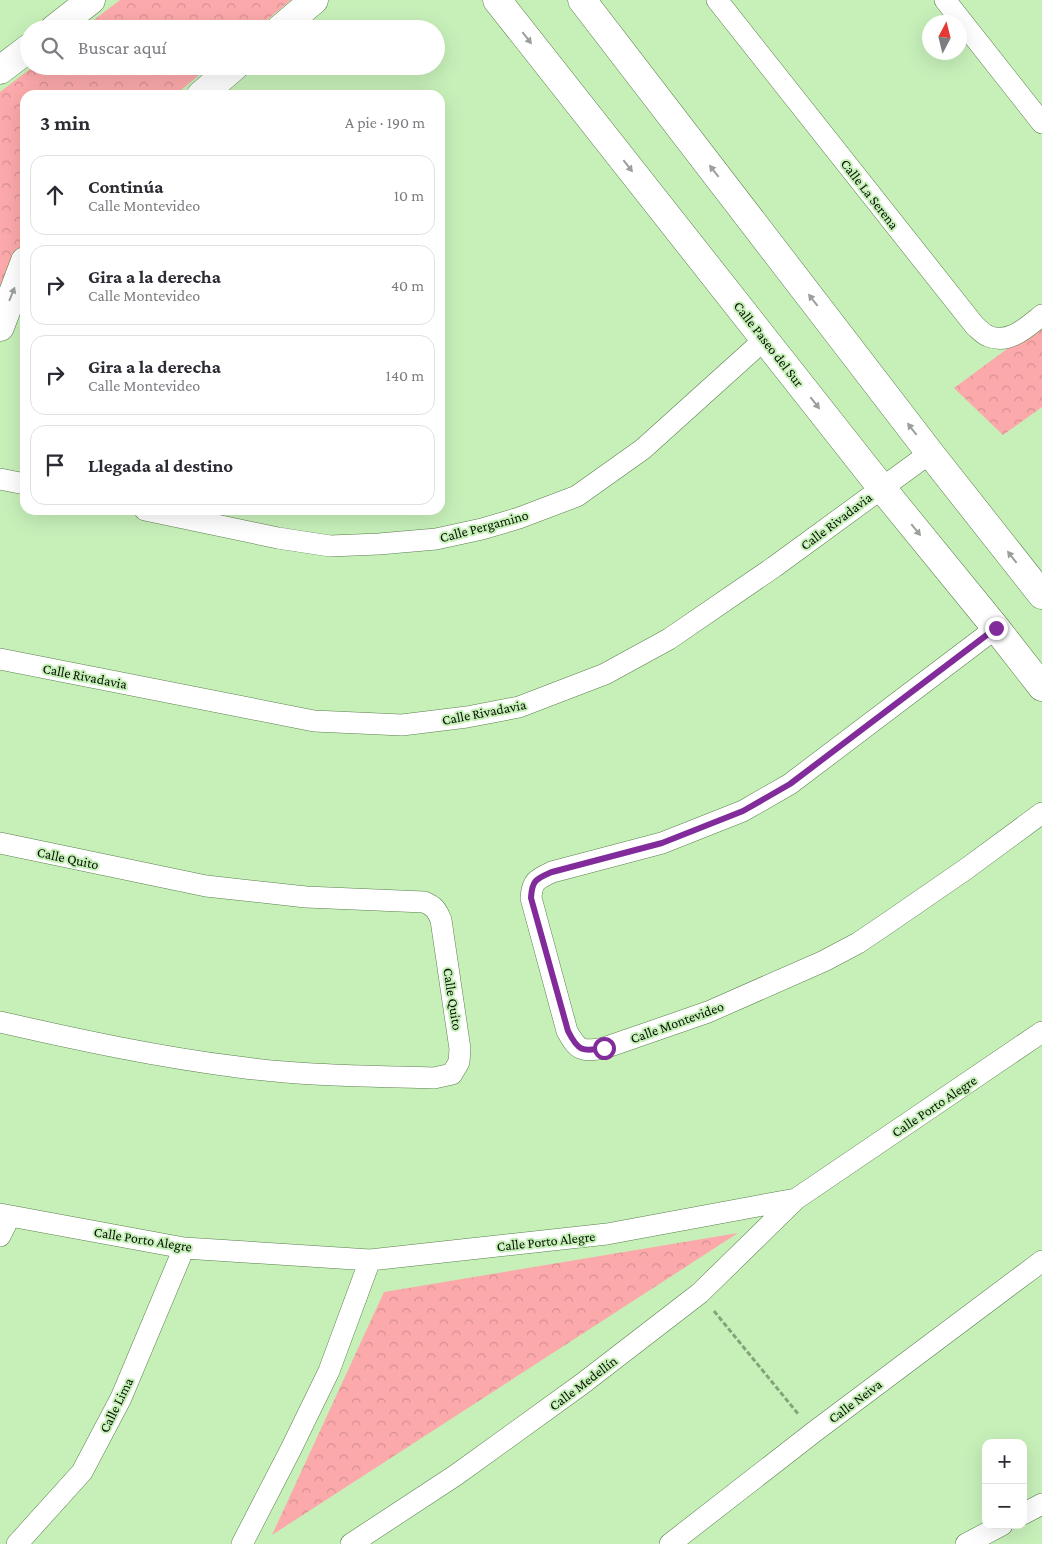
<!DOCTYPE html>
<html lang="es">
<meta charset="utf-8">
<style>
body{margin:0;font-family:"Crimson Pro",serif;background:#f7f7f7;color:#2b2b33}
.controls{position:absolute;right:15px;bottom:15px;display:grid;overflow:hidden;border-radius:10px;box-shadow:0 5px 20px #0002}
.controls button{width:45px;height:45px;display:grid;place-items:center;padding:0;border:0;border-bottom:1px solid #e1e1e2;background:#fff;color:#2b2b33;font:25px sans-serif}
.compass{position:absolute;left:922px;top:15px;width:45px;height:45px;border-radius:50%;background:#fff;box-shadow:0 5px 20px #0002;rotate:7deg}
.stop{position:absolute;width:15px;height:15px;margin:-11px;border:4px solid #812c9a;border-radius:50%;background:#fff}
.stop.end{background:#812c9a;border-color:#fff;box-shadow:0 1px 5px #0008}
.list{margin:0;padding:0;list-style:none}
h2{display:flex;justify-content:space-between;align-items:center;height:65px;margin:0;padding:0 20px;font-size:21px}
h2 small{font-size:16px;font-weight:400;color:#7c7c81}
.list li{display:grid;grid-template-columns:32px 1fr auto;gap:15px;align-items:center;box-sizing:border-box;height:80px;margin:0 10px 10px;padding:0 10px;border:1px solid #e1e1e2;border-radius:15px}
.list b{display:block;font-size:19px;white-space:nowrap}
.list p{margin:0;font-size:16px;white-space:nowrap;color:#7c7c81}
.list em{font-size:16px;font-style:normal;color:#7c7c81}
.icon{flex:none;width:28px;height:28px;fill:none;stroke:currentColor;stroke-width:2;stroke-linecap:round;stroke-linejoin:round}
.map{position:relative;flex:none;width:1042px;height:1544px;overflow:hidden}
.search{position:absolute;background:#fff;box-shadow:0 5px 20px #0002;left:20px;top:20px;width:425px;height:55px;display:flex;align-items:center;gap:12px;box-sizing:border-box;padding:0 18px;border-radius:28px;color:#7c7c81;font-size:19px}
.panel{position:absolute;background:#fff;box-shadow:0 5px 20px #0002;left:20px;top:90px;width:425px;height:425px;border-radius:15px}
.map>svg:first-child{display:block}
.forest{fill:url(#forest-crowns)}
.lines{fill:none;stroke-linecap:round;stroke-linejoin:round}
.street-casing{stroke:#5a7f4c;stroke-width:22}
.secondary-casing{stroke:#5a7f4c;stroke-width:29}
.path{stroke:#84a37a;stroke-width:3;stroke-dasharray:5 2.5;stroke-linecap:butt}
.street{stroke:#fff;stroke-width:21}
.secondary{stroke:#fff;stroke-width:28}
.oneway{fill:#9ba09a}
.route{stroke:#812c9a;stroke-width:6}
.labels{text-anchor:middle;dominant-baseline:central;stroke-width:4;stroke-linejoin:round;paint-order:stroke}
.street-label{font-size:14px;fill:#051202;stroke:#c7f0b9}
</style>
<div class="map">
<svg width="1042" height="1544" viewBox="0 0 1042 1544">
<defs>
<pattern id="forest-crowns" width="20" height="18" patternUnits="userSpaceOnUse" patternTransform="scale(1.25)"><rect width="20" height="18" fill="#fca9ab"/><path d="M2 6a3 3 0 1 1 6 0M12 15a3 3 0 1 1 6 0" fill="none" stroke="#d69092"/></pattern>
</defs>
<rect width="100%" height="100%" fill="#c7f0b9"/>
<path class="forest" d="M120,0H291L256,29H82Z
M34,66H210L175,95H25V242L6,271L0,290V92Z
M1042,323V407L1003,435L954,388Z
M738,1233L272,1535L384,1292Z"/>
<g class="lines">
<defs>
<path id="street" d="M717,0L975,326C979,329 983,334 988,336C1009,345 1027,327 1042,315
M945,0L1042,123
M0,479L25,484
M145,510L278,538L330,546L379,544L436,539L482,529L519,518L577,496L643,449L765,339
M996,628L790,784L743,811L662,843L552,872C537,879 532,881 531,898L567,1031C578,1051 582,1052 604,1048L708,1012L824,961L858,943L892,920L966,869L1042,813
M0,659L314,721L402,725L467,717L519,707L605,674L669,639L774,567L930,453
M0,843L206,886L306,897L424,902C434,906 437,910 441,920L460,1049L459,1062L452,1074L434,1078C369,1076 303,1076 238,1067C158,1057 79,1040 0,1022
M0,1214L184,1248L370,1260L607,1234L796,1199L1042,1032
M0,1236L10,1216
M1023,1514L1042,1504
M17,1544L82,1472L121,1398L184,1248
M242,1544L291,1449L329,1371L370,1260
M351,1544L456,1475L582,1384L700,1293L796,1199
M670,1544L814,1432L1042,1261
M966,1544L1002,1525"/>
<path id="secondary" d="M497,0L881,487L996,628L1042,687
M582,0L930,453L1042,595
M54,29L91,0
M280,29L314,0
M0,70L29,48
M201,95L235,66
M0,327L25,261"/>
</defs>
<use href="#street" class="street-casing"/>
<use href="#secondary" class="secondary-casing"/>
<path class="path" d="M714,1311L799,1415"/>
<use href="#street" class="street"/>
<use href="#secondary" class="secondary"/>
</g>
<defs><path id="oneway-solid" d="M-6-.8H1V-3.2L6.5 0L1 3.2V.8H-6Z" transform="scale(1.25)"/></defs>
<g class="oneway">
<use href="#oneway-solid" transform="translate(527 38) rotate(52)"/>
<use href="#oneway-solid" transform="translate(628 166) rotate(52)"/>
<use href="#oneway-solid" transform="translate(714 171) rotate(-128)"/>
<use href="#oneway-solid" transform="translate(12 294) rotate(-68)"/>
<use href="#oneway-solid" transform="translate(813 300) rotate(-128)"/>
<use href="#oneway-solid" transform="translate(815 403) rotate(52)"/>
<use href="#oneway-solid" transform="translate(912 429) rotate(-128)"/>
<use href="#oneway-solid" transform="translate(916 530) rotate(51)"/>
<use href="#oneway-solid" transform="translate(1012 557) rotate(-128)"/>
</g>
<g class="lines">
<path class="route" d="M604,1048C582,1052 578,1051 568,1031L531,898C532,880 536,879 552,872L662,843L743,811L790,784L996,628"/>
</g>
<g class="labels">
<g class="street-label">
<text transform="translate(870 194) rotate(52)">Calle La Serena</text>
<text transform="translate(769 344) rotate(52)">Calle Paseo del Sur</text>
<text transform="translate(836 521) rotate(-37)">Calle Rivadavia</text>
<text transform="translate(484 526) rotate(-15)">Calle Pergamino</text>
<text transform="translate(85 676) rotate(11)">Calle Rivadavia</text>
<text transform="translate(484 712) rotate(-11)">Calle Rivadavia</text>
<text transform="translate(68 858) rotate(12)">Calle Quito</text>
<text transform="translate(453 999) rotate(81)">Calle Quito</text>
<text transform="translate(677 1022) rotate(-20)">Calle Montevideo</text>
<text transform="translate(934 1106) rotate(-34)">Calle Porto Alegre</text>
<text transform="translate(143 1239) rotate(9)">Calle Porto Alegre</text>
<text transform="translate(546 1241) rotate(-6)">Calle Porto Alegre</text>
<text transform="translate(583 1383) rotate(-37)">Calle Medellín</text>
<text transform="translate(855 1401) rotate(-37)">Calle Neiva</text>
<text transform="translate(116 1405) rotate(-64)">Calle Lima</text>
</g>
</g>
</svg>
<div class="controls">
<button>+</button>
<button>−</button>
</div>
<svg class="compass" viewBox="-18 -18 36 36"><path d="M0-13l5 13h-10z" fill="#e53935"/><path d="M0 13l5-13h-10z" fill="#7c7c81"/></svg>
<div class="stop" style="left:604px;top:1048px"></div>
<div class="stop end" style="left:996px;top:628px"></div>
<div class="search"><svg class="icon" aria-label="search" viewBox="0 0 24 24"><circle cx="10" cy="10" r="6"/><path d="M15 15l6 6"/></svg>Buscar aquí</div>
<section class="panel">
<h2>3 min<small>A pie · 190 m</small></h2>
<ul class="list">
<li><svg class="icon" aria-label="ahead" viewBox="0 0 24 24"><path d="M12 20V5M6 11l6-6 6 6"/></svg><div><b>Continúa</b><p>Calle Montevideo</p></div><em>10 m</em></li>
<li><svg class="icon" aria-label="right" viewBox="0 0 24 24"><path d="M7 20v-9h11M14 6l5 5-5 5"/></svg><div><b>Gira a la derecha</b><p>Calle Montevideo</p></div><em>40 m</em></li>
<li><svg class="icon" aria-label="right" viewBox="0 0 24 24"><path d="M7 20v-9h11M14 6l5 5-5 5"/></svg><div><b>Gira a la derecha</b><p>Calle Montevideo</p></div><em>140 m</em></li>
<li><svg class="icon" aria-label="arrive" viewBox="0 0 24 24"><path d="M6 21V4h12l-3 4 3 4H6"/></svg><div><b>Llegada al destino</b></div></li>
</ul>
</section>
</div>
